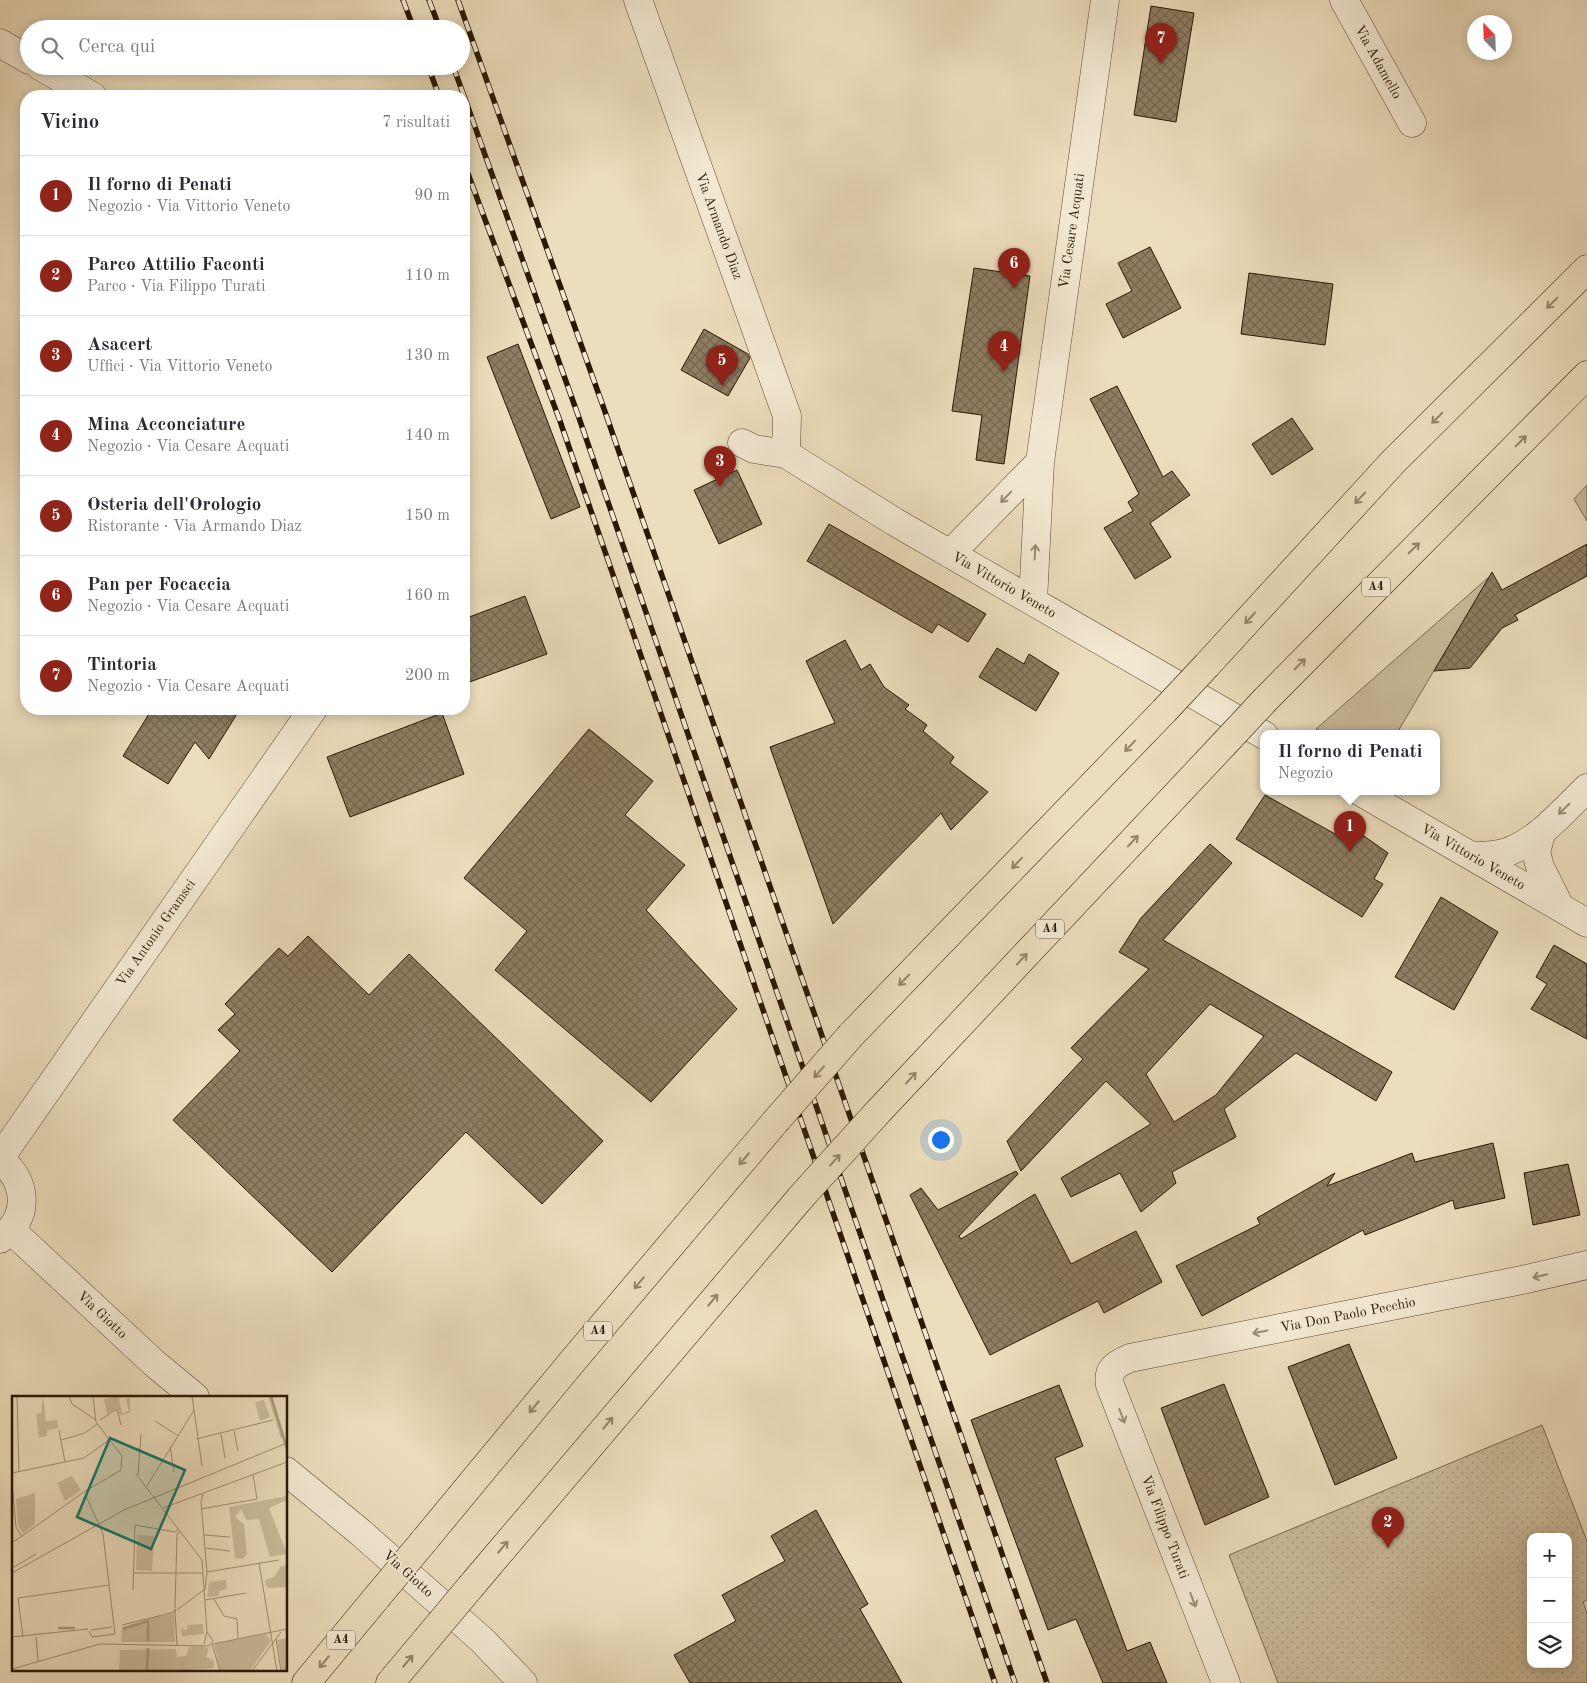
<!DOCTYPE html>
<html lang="it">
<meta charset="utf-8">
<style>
body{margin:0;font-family:"Old Standard TT",serif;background:#f7f7f7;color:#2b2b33}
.controls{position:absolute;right:15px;bottom:15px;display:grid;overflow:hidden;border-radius:10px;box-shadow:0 2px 12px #0003}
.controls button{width:45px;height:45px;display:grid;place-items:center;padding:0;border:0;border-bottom:1px solid #e1e1e2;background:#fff;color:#2b2b33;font:25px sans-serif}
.compass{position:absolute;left:1467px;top:15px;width:45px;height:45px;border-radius:50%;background:#fff;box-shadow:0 2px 12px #0003;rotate:337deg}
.you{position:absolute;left:940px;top:1139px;width:18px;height:18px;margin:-12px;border:4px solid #fff;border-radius:50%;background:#1a73e8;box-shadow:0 0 0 8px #1a73e833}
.badge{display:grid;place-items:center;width:32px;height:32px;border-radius:50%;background:#8f2418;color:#fff;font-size:16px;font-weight:700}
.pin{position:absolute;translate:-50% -41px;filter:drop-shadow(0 1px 2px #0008)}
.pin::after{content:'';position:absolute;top:26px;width:18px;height:15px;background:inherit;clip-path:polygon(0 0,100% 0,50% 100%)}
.popup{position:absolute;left:1260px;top:730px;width:180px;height:65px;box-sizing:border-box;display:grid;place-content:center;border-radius:10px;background:#fff;filter:drop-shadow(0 1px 4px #0005);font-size:16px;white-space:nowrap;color:#7c7c81}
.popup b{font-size:19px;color:#2b2b33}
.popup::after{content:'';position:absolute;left:50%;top:100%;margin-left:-10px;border:10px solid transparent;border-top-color:#fff}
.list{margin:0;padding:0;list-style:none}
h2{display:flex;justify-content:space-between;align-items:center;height:65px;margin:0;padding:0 20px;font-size:21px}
h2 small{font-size:16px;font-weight:400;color:#7c7c81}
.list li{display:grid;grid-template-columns:32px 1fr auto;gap:15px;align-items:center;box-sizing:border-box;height:80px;padding:0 20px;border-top:1px solid #e1e1e2}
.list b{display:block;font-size:19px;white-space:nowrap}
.list p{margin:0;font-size:16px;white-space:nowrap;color:#7c7c81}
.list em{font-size:16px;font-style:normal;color:#7c7c81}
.icon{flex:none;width:28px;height:28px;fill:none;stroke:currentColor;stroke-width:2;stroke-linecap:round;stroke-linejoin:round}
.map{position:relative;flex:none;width:1587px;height:1683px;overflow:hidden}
.search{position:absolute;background:#fff;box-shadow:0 2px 12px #0003;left:20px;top:20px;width:450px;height:55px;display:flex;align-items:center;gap:12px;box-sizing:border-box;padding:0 18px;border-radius:28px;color:#7c7c81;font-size:19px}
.panel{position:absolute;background:#fff;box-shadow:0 2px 12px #0003;left:20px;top:90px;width:450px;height:625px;border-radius:20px}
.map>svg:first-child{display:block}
.green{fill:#cbbc9c;stroke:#7b6a4f}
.park{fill:url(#park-dots);stroke:#7b6a4f;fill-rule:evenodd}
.building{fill:url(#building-cross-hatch);stroke:#2b1802;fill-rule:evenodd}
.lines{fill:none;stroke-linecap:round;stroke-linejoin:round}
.minor-casing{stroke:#5b4930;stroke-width:29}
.highway-casing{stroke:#2b1802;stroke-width:29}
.minor{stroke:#f3e9d3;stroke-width:28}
.highway{stroke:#ecddbc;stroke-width:28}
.rail-casing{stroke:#2b1802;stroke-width:5.5}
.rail{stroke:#f3e9d3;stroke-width:4;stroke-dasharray:11;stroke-linecap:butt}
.highway-bridge-casing{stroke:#2b1802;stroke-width:29;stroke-linecap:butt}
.highway-bridge{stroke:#ecddbc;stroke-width:28}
.oneway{stroke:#958468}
.oneway2{stroke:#998b75}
.labels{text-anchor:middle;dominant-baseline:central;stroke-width:4;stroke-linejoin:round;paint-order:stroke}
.shield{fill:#f3e9d3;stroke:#675741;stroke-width:1}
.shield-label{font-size:12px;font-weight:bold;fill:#2b1802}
.street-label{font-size:14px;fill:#2b1802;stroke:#f3e9d3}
.inset-river{fill:none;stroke:#aa9a7d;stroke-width:2.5}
.inset-road{fill:none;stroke:#9f8e72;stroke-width:1}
.view{fill:#0f766e;fill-opacity:0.15;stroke:#0f766e;stroke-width:2.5}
.inset-edge{fill:none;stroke:#2b1802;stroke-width:2.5}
</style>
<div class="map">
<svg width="1587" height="1683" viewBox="0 0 1587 1683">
<defs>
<pattern id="park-dots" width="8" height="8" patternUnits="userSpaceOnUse" patternTransform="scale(1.25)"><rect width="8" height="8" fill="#cbbc9c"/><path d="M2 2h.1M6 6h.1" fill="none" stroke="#aea185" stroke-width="1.8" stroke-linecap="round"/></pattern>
<pattern id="building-cross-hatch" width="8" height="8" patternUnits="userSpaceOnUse" patternTransform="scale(1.25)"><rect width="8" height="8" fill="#8f7e63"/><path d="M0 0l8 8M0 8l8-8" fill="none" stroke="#75664f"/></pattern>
</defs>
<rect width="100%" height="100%" fill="#ecddbc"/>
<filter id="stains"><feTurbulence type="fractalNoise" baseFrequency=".004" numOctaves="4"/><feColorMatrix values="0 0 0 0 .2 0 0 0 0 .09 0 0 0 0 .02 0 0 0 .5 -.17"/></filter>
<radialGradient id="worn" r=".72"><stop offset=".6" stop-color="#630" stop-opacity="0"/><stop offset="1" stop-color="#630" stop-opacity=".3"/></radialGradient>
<path class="green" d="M1587,485V521L1574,499Z
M1490,576L1397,733H1324L1316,729Z"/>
<path class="park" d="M1542,1425L1587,1541V1600L1583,1602L1587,1613V1683H1278L1229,1555ZM1531,1537H1568V1664H1531Z"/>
<path class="building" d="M1151,6L1194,13L1176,122L1134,115Z
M1150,247L1181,308L1123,338L1106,304L1132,291L1118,263Z
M974,268L1030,276L1004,464L976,460L982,415L952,411Z
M1249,273L1333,284L1325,345L1241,334Z
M704,329L748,354L750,358L728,396L681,370Z
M518,344L580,507L551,519L487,357Z
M1117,386L1163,477L1172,471L1190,495L1150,523L1171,557L1135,579L1104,528L1133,511L1128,502L1139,494L1090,399Z
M1292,418L1313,449L1272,475L1252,444Z
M737,470L762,524L719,544L694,490Z
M829,524L986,614L968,642L938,624L932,633L807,561Z
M1587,544V576L1515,615L1518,620L1502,628L1470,668L1434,671L1492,572L1502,590Z
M525,596L547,654L464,684V619Z
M845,640L861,670L870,664L884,687L909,705L905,709L927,725L923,731L954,757L950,763L988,792L951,830L941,813L833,924L770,747L835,723L806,661Z
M997,648L1024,664L1029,654L1059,673L1036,711L979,677Z
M152,709H240L209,759L195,742L168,784L123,756Z
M442,713L464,774L350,817L327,757Z
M589,729L653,781L625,815L685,865L646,910L737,1009L651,1102L495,970L527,931L464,878Z
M1265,795L1337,835L1344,822L1388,853L1374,879L1383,884L1362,917L1236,839Z
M1210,844L1232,863L1163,940L1392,1072L1376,1101L1296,1053L1224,1109L1236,1137L1172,1172L1176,1183L1141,1212L1120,1173L1071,1197L1061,1178L1151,1124L1106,1081L1021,1171L1007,1141L1083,1059L1071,1048L1149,969L1119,952L1141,918ZM1210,1004L1264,1036L1216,1095L1174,1122L1146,1074Z
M1441,897L1498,932L1454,1010L1395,977Z
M308,936L369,995L409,954L603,1141L542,1204L466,1132L332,1272L173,1120L240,1051L218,1030L235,1014L225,1004L279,948L288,956Z
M1554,945L1587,964V1039L1531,1009L1547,984L1536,977Z
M1493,1143L1505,1198L1455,1209L1453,1200L1365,1235L1363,1230L1202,1316L1176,1266L1260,1224L1257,1218L1335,1173L1327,1186L1412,1153L1415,1162Z
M1568,1164L1580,1215L1533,1225L1524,1173Z
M1016,1171L1018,1174L959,1236L961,1239L1035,1194L1071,1264L1136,1231L1162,1282L1104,1313L1098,1301L990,1355L910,1195L921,1188L938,1210Z
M1349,1344L1397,1458L1335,1485L1288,1367Z
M1224,1384L1269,1497L1205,1525L1161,1408Z
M1059,1385L1083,1446L1055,1458L1127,1651L1150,1642L1167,1683H1103L1076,1619L1048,1630L971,1420Z
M816,1510L868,1604L860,1609L902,1683H690L674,1655L736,1621L722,1595L785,1561L771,1536Z"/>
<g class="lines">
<defs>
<path id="minor" d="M638,0L787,416L786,454
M1344,0L1412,123
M0,43L29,60
M40,66L92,96
M742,443L754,449L786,454L895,522L1264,735
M950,554L1040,462
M1033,601L1040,462L1105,0
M1359,791L1587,923
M1542,831L1536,852L1540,867L1560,907
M1472,856C1484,856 1498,856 1510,851C1540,839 1564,810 1587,788
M0,1158L313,709
M0,1159C27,1182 31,1216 0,1239
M11,1230L154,1363L195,1397
M286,1471L360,1532L483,1641L523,1683
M1226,1683L1110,1385C1107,1369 1116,1364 1130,1358L1522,1280L1587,1265"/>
<path id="highway" d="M1207,665L1393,462L1587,269
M1266,699L1587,375
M851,1035L1164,711
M877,1113L1223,745
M423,1542L571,1363L775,1122
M472,1585L802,1196
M306,1683L377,1597
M390,1683L426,1640"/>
</defs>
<use href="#minor" class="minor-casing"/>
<use href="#highway" class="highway-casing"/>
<use href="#minor" class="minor"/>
<use href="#highway" class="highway"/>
<defs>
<path id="rail" d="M403,0L414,29
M429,0L440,29
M458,0L603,406L1047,1683
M428,66L439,96
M453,66L464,96
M464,96L578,415L1015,1683
M464,163L560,421L995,1683"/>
</defs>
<use href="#rail" class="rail-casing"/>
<use href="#rail" class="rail"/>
<defs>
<path id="highway-bridge" d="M1164,711L1207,665
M1223,745L1266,699
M775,1122L851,1035
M802,1196L877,1113
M377,1597L423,1542
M426,1640L472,1585"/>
</defs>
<use href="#highway-bridge" class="highway-bridge-casing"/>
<use href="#highway-bridge" class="highway-bridge"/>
</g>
<defs><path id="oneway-shaft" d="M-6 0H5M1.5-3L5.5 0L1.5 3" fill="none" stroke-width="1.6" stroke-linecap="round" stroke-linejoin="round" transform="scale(1.25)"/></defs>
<g class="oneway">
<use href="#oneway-shaft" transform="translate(1552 303) rotate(135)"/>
<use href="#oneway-shaft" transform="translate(1437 418) rotate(135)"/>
<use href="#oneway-shaft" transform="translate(1521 441) rotate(-45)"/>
<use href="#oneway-shaft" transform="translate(1360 498) rotate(133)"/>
<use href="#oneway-shaft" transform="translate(1414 548) rotate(-45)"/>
<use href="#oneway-shaft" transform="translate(1250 618) rotate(133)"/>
<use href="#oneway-shaft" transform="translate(1300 664) rotate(-45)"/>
<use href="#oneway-shaft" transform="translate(1130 746) rotate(134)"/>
<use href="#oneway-shaft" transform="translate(1133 841) rotate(-47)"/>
<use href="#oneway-shaft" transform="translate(1017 863) rotate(134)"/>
<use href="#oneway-shaft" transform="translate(1022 959) rotate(-47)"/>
<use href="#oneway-shaft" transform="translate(904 980) rotate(134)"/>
<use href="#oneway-shaft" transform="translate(819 1072) rotate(131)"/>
<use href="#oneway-shaft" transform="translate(911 1078) rotate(-47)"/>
<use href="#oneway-shaft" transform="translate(744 1159) rotate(130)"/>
<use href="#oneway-shaft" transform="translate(835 1160) rotate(-48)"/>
<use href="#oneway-shaft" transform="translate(639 1283) rotate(130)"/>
<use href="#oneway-shaft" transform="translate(713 1300) rotate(-50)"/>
<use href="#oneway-shaft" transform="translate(534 1407) rotate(130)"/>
<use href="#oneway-shaft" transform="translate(608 1423) rotate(-50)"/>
<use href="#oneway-shaft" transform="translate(503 1547) rotate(-50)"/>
<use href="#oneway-shaft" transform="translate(408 1661) rotate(-50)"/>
<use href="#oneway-shaft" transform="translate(324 1662) rotate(130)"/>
</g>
<g class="oneway2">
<use href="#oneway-shaft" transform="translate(1006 497) rotate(134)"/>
<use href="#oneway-shaft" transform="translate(1035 552) rotate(-87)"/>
<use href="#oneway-shaft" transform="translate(1564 809) rotate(136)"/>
<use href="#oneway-shaft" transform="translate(1540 1276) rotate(167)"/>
<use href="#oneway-shaft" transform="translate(1260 1332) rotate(169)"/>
<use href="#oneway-shaft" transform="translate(1122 1416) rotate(69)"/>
<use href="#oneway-shaft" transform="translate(1193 1600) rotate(69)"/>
</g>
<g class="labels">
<g class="shield">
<rect x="1362" y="577.5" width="28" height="19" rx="4"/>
<rect x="1036" y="919.5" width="28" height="19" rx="4"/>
<rect x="584" y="1321.5" width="28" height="19" rx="4"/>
<rect x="327" y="1630.5" width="28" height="19" rx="4"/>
</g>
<g class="shield-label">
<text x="1376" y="587">A4</text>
<text x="1050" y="929">A4</text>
<text x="598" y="1331">A4</text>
<text x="341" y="1640">A4</text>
</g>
<g class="street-label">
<text transform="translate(1378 62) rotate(61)">Via Adamello</text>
<text transform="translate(719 226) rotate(70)">Via Armando Diaz</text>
<text transform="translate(1072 231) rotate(-82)">Via Cesare Acquati</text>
<text transform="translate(1004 585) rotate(30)">Via Vittorio Veneto</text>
<text transform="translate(1473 857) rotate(30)">Via Vittorio Veneto</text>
<text transform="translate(156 933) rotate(-55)">Via Antonio Gramsci</text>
<text transform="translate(102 1315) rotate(43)">Via Giotto</text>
<text transform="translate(1348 1315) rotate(-11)">Via Don Paolo Pecchio</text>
<text transform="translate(1165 1527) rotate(69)">Via Filippo Turati</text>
<text transform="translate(408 1574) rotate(42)">Via Giotto</text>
</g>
</g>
<g transform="translate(12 1396)">
<rect width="275" height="275" fill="#ecddbc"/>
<path d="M256,0H260L273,42L269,43ZM252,4L258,21L248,25L243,6ZM23,97V128L11,137L6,129L4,103ZM162,218L163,246H109L110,231L133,224L137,240V222ZM191,228L192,238L170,240L169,232L175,235V229ZM275,242V275H270L265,244Z" fill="#cbbc9c"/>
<path d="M275,100V104L257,112L275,158L258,161L247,123L234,124L229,113L223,121L232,128L235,158L230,163L223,162L217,111ZM275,169V191L255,192L253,184L262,181L269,170Z" fill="#cbbc9c"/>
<path d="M190,250L197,253L194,261L201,264L202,272L166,275L165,261L174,260L177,251Z" fill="#cbbc9c"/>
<path d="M31,0L34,25L45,24L46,32L35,34V40L27,42L24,18L29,17ZM106,0L110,17L117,15L114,3L118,1V17L108,19L105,12L95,18L92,3ZM60,80L69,94L53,105L45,87ZM125,139L142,140L140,175L124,174ZM214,184L215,193L207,195V200L195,201L197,186ZM254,238L259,245L238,275H208L202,248ZM164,253L166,275H107L108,254Z" fill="#cbbc9c"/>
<path class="inset-river" d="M259,0L275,53M46,232H63M111,233L136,225V245M135,275L136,252"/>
<path class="inset-road" d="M5,0L7,76M57,0L60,8L84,24M180,0L190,70M88,24L105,13L109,29M143,25L165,39M47,34L53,66M222,35L226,55M209,38L213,62M184,43L261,24M49,44L73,37L85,28M158,50L162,76M0,77L72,62L97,44M124,78L190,164L195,236L192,248M126,79L129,38M0,86L4,131L10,141M135,90L182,14M191,98L189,106L195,176L193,193M74,100L91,138L103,238L80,241L77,235M151,112L275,66M189,113L245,103L241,79M192,139L218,141M0,147L72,96L109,74L110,60L84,26L81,0M193,152L218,155M247,167L265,275M0,172L24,158M195,176L267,164M0,177L112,114L275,47M121,177H191M121,194L123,129L163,136L167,133M202,203L212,220L225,223L226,242M193,204L234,197M163,212L165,138L168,136M165,214L193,193M163,216L165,249M110,229L163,216L164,213L161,215M79,234L100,231M0,241L76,233M11,241L6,202L97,189M24,241L26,265M264,243L269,275M200,248L208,275M201,248L275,233M0,273L88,248L197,250L201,245L195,236M240,275L269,236"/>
<path class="view" d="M98,42L173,74L139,153L65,121Z"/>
<rect width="275" height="275" class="inset-edge"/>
</g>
<rect width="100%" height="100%" filter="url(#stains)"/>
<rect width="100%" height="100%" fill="url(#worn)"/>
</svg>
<div class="controls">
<button>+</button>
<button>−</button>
<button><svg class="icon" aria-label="layers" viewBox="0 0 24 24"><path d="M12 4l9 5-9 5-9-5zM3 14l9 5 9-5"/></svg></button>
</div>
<svg class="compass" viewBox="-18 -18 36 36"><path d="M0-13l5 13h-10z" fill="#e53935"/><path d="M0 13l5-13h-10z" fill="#7c7c81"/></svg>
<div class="you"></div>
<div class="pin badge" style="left:1350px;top:852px">1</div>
<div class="popup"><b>Il forno di Penati</b>Negozio</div>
<div class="pin badge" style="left:1388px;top:1548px">2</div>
<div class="pin badge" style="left:720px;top:487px">3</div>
<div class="pin badge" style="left:1004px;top:372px">4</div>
<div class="pin badge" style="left:722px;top:386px">5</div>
<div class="pin badge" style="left:1014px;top:289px">6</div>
<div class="pin badge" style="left:1161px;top:64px">7</div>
<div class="search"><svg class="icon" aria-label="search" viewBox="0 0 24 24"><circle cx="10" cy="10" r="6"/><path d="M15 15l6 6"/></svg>Cerca qui</div>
<section class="panel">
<h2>Vicino<small>7 risultati</small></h2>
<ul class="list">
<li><span class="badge">1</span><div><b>Il forno di Penati</b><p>Negozio · Via Vittorio Veneto</p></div><em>90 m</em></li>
<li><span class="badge">2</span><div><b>Parco Attilio Faconti</b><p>Parco · Via Filippo Turati</p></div><em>110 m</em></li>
<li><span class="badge">3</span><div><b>Asacert</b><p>Uffici · Via Vittorio Veneto</p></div><em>130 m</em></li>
<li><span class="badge">4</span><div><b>Mina Acconciature</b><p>Negozio · Via Cesare Acquati</p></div><em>140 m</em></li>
<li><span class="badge">5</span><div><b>Osteria dell'Orologio</b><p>Ristorante · Via Armando Diaz</p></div><em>150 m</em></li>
<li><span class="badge">6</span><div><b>Pan per Focaccia</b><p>Negozio · Via Cesare Acquati</p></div><em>160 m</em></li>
<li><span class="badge">7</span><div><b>Tintoria</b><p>Negozio · Via Cesare Acquati</p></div><em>200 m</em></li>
</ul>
</section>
</div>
